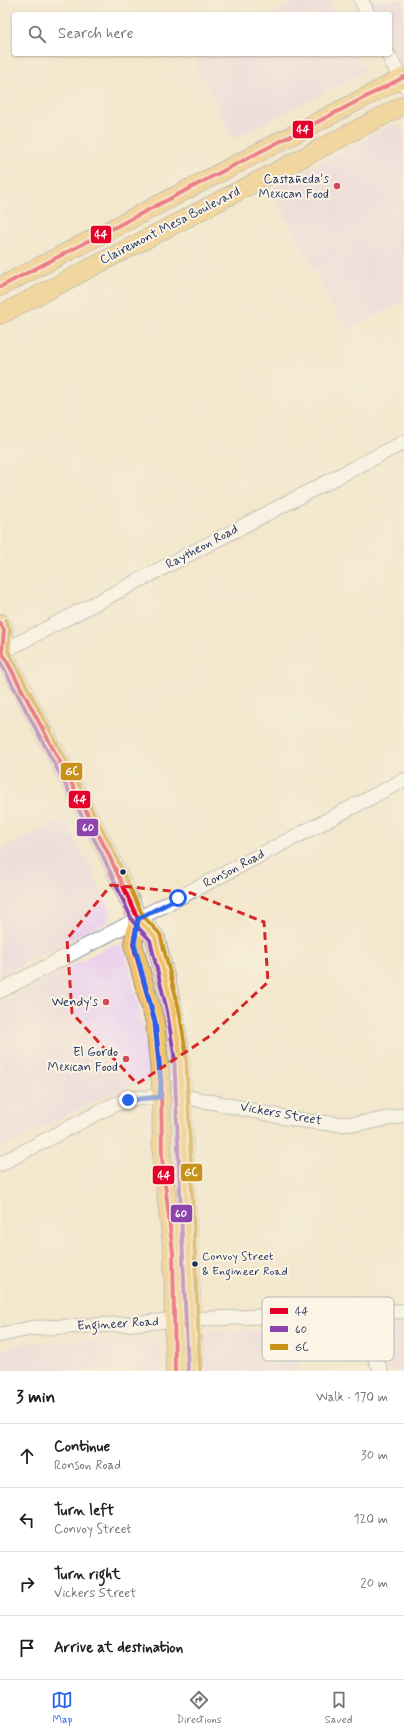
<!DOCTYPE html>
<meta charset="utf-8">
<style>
body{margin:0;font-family:Mynerve,sans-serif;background:#f2f2f2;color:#202124}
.stop{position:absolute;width:12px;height:12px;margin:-9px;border:3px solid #2563eb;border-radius:50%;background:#fff}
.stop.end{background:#2563eb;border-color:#fff;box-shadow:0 1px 4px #0008}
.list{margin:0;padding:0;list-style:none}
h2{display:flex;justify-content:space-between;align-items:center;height:52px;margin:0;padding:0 16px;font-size:17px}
h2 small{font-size:13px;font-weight:400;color:#757577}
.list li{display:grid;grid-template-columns:26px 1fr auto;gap:12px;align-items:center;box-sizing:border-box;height:64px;padding:0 16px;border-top:1px solid #e0e0e0}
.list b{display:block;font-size:15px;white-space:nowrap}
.list p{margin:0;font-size:13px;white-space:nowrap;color:#757577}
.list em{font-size:13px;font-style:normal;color:#757577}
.icon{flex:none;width:22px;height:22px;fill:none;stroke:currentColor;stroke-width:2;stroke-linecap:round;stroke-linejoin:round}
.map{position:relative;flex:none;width:404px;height:1371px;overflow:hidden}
.search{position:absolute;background:#fff;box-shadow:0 1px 3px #0004;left:12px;right:12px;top:12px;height:44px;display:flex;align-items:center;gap:10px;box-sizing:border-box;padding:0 14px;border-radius:4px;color:#757577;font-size:15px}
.sheet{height:308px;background:#fff}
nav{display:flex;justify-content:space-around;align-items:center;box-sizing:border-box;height:56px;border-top:1px solid #e0e0e0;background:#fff;font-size:11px;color:#757577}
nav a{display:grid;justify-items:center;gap:2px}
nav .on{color:#2563eb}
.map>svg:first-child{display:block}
.built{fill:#ead1ec}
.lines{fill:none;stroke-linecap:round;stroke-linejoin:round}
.minor-casing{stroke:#878b95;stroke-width:16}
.major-casing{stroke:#878b95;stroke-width:20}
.minor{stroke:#fff;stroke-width:14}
.major{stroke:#f2c26a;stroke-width:18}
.bus-1-casing{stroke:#fcf5e5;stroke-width:7}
.bus-2-casing{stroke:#fcf5e5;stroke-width:7}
.bus-3-casing{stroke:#fcf5e5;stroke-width:7}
.bus-1{stroke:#e4002b;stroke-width:4}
.bus-2{stroke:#8e44ad;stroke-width:4}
.bus-3{stroke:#c7911a;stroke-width:4}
.route{stroke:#2563eb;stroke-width:5}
.marked{fill:none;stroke:#d62828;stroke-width:3;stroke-dasharray:8 5;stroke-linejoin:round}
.poi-dot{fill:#d1495b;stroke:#fcf5e5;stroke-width:1.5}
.bus-dot{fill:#1b2f5e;stroke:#fcf5e5;stroke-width:1.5}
.labels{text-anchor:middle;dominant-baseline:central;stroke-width:4;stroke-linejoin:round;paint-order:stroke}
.bus-label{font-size:12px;fill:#1b2f5e;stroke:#fcf5e5;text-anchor:start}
.poi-label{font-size:13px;fill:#1b2f5e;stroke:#fcf5e5;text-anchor:end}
.street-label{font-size:13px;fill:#1b2f5e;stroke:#fcf5e5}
.key{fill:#fcf5e5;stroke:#b8babc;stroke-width:1}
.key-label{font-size:11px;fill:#1b2f5e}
.line-badge{stroke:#fcf5e5;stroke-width:1.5}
.badge-label{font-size:11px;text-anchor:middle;font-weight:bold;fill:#fff}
</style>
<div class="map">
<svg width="404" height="1371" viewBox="0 0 404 1371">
<rect width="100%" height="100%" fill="#fcf5e5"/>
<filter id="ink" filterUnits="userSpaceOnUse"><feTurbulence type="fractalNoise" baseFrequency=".025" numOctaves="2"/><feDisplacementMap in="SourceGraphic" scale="8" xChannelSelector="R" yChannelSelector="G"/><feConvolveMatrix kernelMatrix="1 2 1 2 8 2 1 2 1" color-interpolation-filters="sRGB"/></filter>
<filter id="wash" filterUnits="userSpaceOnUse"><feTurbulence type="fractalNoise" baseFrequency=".012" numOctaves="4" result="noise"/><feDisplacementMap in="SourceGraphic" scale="16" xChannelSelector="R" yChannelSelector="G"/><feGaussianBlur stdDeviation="0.9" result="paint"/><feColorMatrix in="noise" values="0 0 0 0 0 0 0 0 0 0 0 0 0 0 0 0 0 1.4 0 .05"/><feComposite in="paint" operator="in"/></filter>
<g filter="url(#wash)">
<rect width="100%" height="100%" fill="#f3e7cc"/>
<path class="built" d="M301,0H328L335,14H274Z
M371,0H404V63L400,65L390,43V14H378Z
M200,54H356L365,71L234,139L196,66Z
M392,125L404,129V301L346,331L271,188Z
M63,818L95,877L111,912L107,922L2,975L0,970V850Z
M120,945L126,953L139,1007L145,1036L149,1082L140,1084L98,1099L0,1149V1003L110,946Z
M404,1322V1371H391L386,1362L382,1344L383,1332L392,1324Z
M210,1330H298L299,1371H200L199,1342Z
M152,1338L160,1346L161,1371H0V1350L23,1343Z"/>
</g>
<g filter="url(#ink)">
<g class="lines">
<defs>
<path id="minor" d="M361,0L368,14
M388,54L404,85
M0,653L404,442
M0,991L404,780
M182,1097C237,1104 291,1124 346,1124C366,1124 385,1119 404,1115
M0,1164L113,1105L135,1098L160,1097
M372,1312L374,1355L381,1371
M0,1335L32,1328L128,1324L174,1320L404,1311"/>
<path id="major" d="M0,287L404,77
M0,315L404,105
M0,623L4,630L2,652
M0,650L2,652L107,851L138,919L155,937L173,1010L180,1053L194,1371
M138,919L133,944L155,1022L161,1083L162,1158L173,1253L175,1371"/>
</defs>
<use href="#minor" class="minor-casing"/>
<use href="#major" class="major-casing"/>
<use href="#minor" class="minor"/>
<use href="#major" class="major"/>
<defs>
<path id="bus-1" d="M0,287L404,77
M0,623L4,630L2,652L107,851L138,919L133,944L155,1022L161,1083L162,1158L173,1253L175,1371"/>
<path id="bus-2" d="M0,661L102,854L133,922L150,940L167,1011L174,1054L188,1371"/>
<path id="bus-3" d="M5,620L10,629L8,651L112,848L143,916L160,934L179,1009L186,1053L200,1371"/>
</defs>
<use href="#bus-1" class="bus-1-casing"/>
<use href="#bus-2" class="bus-2-casing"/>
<use href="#bus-3" class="bus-3-casing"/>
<use href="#bus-1" class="bus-1"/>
<use href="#bus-2" class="bus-2"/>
<use href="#bus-3" class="bus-3"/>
</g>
</g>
<g class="lines" filter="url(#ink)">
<path class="route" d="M128,1100L160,1097L161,1083L155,1022L134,944L138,919L178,898"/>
</g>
<path d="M0 0H404V1371H0ZM111,885L191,893L264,922L268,982L210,1036L137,1084L72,1013L67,939Z" fill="#f3e7cc" fill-opacity=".55" fill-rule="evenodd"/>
<path class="marked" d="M111,885L191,893L264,922L268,982L210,1036L137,1084L72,1013L67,939Z"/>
<g class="poi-dot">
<circle cx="337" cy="186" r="4"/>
<circle cx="106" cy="1002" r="4"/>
<circle cx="126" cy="1059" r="4"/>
</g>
<g class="bus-dot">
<circle cx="123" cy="872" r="3.5"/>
<circle cx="195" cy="1264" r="3.5"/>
</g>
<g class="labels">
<g class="bus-label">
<text x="202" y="1257">Convoy Street<tspan x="202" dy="15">&amp; Engineer Road</tspan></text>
</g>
<g class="poi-label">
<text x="329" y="179">Castañeda's<tspan x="329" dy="15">Mexican Food</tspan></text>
<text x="98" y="1002">Wendy's</text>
<text x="118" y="1052">El Gordo<tspan x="118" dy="15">Mexican Food</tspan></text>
</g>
<g class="street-label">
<text transform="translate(170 226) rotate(-27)">Clairemont Mesa Boulevard</text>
<text transform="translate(202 547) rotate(-28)">Raytheon Road</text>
<text transform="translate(234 869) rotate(-28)">Ronson Road</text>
<text transform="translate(281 1114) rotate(10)">Vickers Street</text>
<text transform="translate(118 1324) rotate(-3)">Engineer Road</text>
</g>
</g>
<rect x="262" y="1297" width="132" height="64" rx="6" class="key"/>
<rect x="270" y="1308" width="18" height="6" fill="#e4002b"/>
<rect x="270" y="1326" width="18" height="6" fill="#8e44ad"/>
<rect x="270" y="1344" width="18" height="6" fill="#c7911a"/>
<g class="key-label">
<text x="295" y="1315">44</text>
<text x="295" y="1333">60</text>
<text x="295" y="1351">GC</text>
</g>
<g class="line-badge">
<rect x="292" y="120" width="22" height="19" rx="4" fill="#e4002b"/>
<rect x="90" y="225" width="22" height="19" rx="4" fill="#e4002b"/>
<rect x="60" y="762" width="23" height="19" rx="4" fill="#c7911a"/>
<rect x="68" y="790" width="23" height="19" rx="4" fill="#e4002b"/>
<rect x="76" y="818" width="23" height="19" rx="4" fill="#8e44ad"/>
<rect x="180" y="1163" width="23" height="19" rx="4" fill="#c7911a"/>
<rect x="152" y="1165" width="23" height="20" rx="4" fill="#e4002b"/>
<rect x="170" y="1204" width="23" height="19" rx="4" fill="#8e44ad"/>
</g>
<g class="badge-label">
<text x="303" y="133">44</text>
<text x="101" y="238">44</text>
<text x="72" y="775">GC</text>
<text x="80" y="803">44</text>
<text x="88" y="831">60</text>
<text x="191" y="1176">GC</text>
<text x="164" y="1179">44</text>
<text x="181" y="1217">60</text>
</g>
</svg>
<div class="stop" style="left:178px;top:898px"></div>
<div class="stop end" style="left:128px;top:1100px"></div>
<div class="search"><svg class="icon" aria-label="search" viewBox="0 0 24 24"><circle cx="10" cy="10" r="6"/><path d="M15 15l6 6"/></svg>Search here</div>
</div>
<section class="sheet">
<h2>3 min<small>Walk · 170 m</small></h2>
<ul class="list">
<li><svg class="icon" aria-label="ahead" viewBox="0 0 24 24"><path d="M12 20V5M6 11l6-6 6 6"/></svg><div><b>Continue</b><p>Ronson Road</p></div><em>30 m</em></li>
<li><svg class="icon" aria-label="left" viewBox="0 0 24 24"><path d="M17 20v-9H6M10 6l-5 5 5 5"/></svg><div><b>Turn left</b><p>Convoy Street</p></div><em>120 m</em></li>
<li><svg class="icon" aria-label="right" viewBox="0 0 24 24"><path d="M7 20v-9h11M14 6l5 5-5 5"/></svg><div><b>Turn right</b><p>Vickers Street</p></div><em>20 m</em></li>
<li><svg class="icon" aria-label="arrive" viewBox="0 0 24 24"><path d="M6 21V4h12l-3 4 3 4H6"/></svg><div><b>Arrive at destination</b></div></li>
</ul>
</section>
<nav>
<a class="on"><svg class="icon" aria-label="map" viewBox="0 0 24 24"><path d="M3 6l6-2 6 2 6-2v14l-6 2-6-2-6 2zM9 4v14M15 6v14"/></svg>Map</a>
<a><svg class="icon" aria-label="directions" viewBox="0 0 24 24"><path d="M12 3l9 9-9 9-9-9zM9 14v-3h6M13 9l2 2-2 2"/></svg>Directions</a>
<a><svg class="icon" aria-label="saved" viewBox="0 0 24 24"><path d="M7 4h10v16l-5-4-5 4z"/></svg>Saved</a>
</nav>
